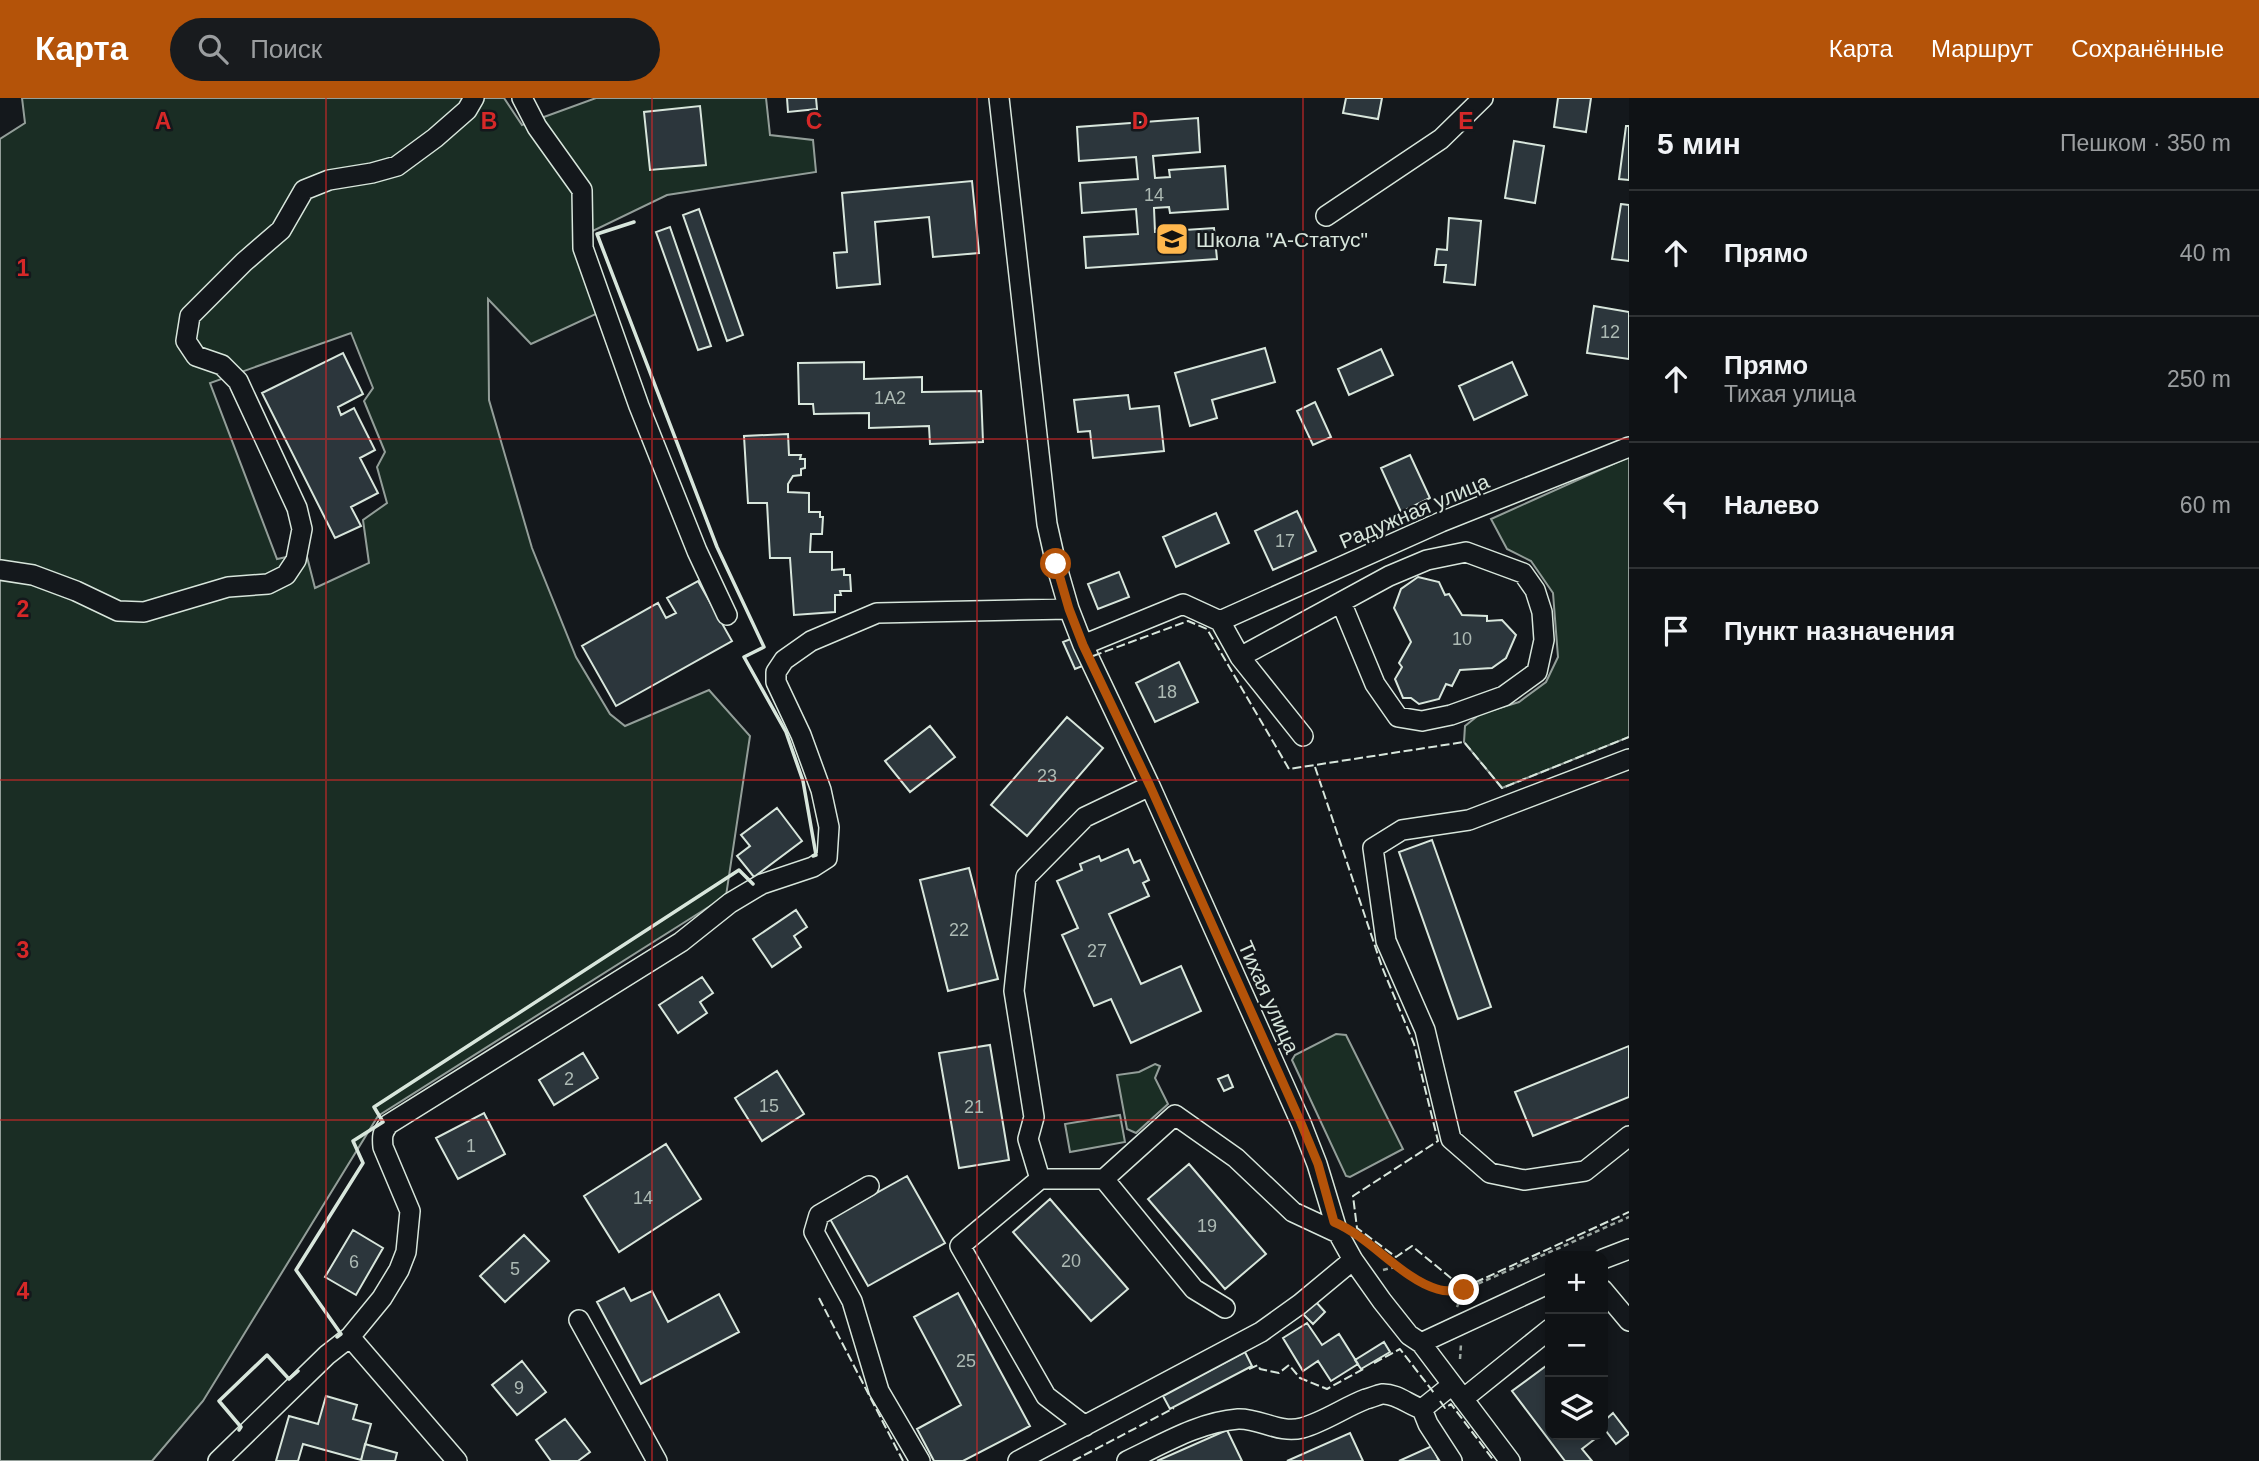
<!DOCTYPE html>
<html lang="ru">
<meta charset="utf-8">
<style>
body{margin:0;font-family:Helvetica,sans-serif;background:#181b1e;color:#f1f3f6}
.controls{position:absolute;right:21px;bottom:21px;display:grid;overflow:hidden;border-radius:14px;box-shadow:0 4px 10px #0003}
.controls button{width:63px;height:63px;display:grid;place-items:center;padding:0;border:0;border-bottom:2px solid #2f3234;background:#0f1215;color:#f1f3f6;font:35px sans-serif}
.stop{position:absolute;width:21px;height:21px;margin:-16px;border:5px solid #b45309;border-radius:50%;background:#fff}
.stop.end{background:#b45309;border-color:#fff;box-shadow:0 2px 7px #0008}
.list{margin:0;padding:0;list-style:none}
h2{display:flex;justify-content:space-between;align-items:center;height:91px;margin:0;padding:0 28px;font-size:30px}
h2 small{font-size:23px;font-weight:400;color:#9b9ea0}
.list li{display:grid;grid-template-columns:46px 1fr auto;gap:21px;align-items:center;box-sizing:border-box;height:126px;padding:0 28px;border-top:2px solid #2f3234}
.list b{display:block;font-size:26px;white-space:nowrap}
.list p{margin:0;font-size:23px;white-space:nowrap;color:#9b9ea0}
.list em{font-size:23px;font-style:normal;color:#9b9ea0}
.icon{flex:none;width:38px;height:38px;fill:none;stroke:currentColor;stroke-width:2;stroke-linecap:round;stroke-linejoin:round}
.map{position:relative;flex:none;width:1629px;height:1363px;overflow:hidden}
header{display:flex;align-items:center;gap:42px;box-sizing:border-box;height:98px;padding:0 35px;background:#b45309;color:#fff}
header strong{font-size:33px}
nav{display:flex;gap:38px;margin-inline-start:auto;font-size:24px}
.search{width:490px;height:63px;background:#181b1e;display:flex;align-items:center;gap:18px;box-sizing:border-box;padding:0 24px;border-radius:38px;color:#9b9ea0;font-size:26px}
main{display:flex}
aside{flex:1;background:#0f1215}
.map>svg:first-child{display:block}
.green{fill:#1a2d24;stroke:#939e99;stroke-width:2;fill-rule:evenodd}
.building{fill:#2c363c;stroke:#d8e6dc;stroke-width:2}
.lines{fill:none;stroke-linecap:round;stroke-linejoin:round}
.minor-casing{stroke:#d8e6dc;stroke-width:22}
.path{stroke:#9da8a2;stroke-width:2.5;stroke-dasharray:5 3.5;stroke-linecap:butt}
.minor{stroke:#14181c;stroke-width:19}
.fence{stroke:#d8e6dc;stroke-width:2;stroke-dasharray:9 3.5;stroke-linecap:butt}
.wall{stroke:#d8e6dc;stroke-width:3.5}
.route{stroke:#b45309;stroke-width:9}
.grid{fill:none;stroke:#d62828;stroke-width:2;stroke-opacity:0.55}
.labels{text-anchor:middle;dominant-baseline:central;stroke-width:5;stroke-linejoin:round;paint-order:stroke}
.number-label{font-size:18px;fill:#adbab4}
.poi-label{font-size:21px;fill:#d8e6dc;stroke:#14181c;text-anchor:start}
.street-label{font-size:21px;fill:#d8e6dc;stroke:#14181c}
.grid-label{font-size:23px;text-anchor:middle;font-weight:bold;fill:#d62828;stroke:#14181c;stroke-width:5;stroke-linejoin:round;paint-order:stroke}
</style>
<header>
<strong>Карта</strong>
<div class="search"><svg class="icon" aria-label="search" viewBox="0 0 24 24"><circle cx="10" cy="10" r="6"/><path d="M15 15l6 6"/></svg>Поиск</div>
<nav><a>Карта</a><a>Маршрут</a><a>Сохранённые</a></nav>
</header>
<main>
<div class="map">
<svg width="1629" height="1363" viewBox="0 0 1629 1363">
<rect width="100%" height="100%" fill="#14181c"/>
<path class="green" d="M22,0H504L522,27L596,0H766L770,37L813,42L816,74L667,97L578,140L596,216L531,246L488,201L489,302L532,450L576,559L610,616L625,628L709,592L750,638L726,798L378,1018L203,1303L152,1363H0V41L25,25ZM351,235L373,290L364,303L385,354L377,369L387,405L363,422L369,465L315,490L306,455L277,461L210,285Z
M1629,359V639L1502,690L1464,644L1465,628L1480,616L1519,604L1546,584L1558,559L1553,495L1531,463L1507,451L1491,421Z
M1336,936L1346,937L1403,1051L1350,1079L1346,1078L1292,962L1295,957Z
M1155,966L1160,968L1155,980L1168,1006L1136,1035L1127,1031L1117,977L1139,974Z
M1120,1017L1125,1044L1070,1054L1065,1026Z"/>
<path class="building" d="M787,0H816L817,11L788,14Z
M1346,0H1382L1378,21L1343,15Z
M1558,0H1591L1586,34L1554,29Z
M700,8L706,67L650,72L644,14Z
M1198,20L1200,54L1153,58L1155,80L1170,79L1169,72L1225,68L1228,111L1170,115L1169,109L1154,110L1155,134L1214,130L1217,161L1086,170L1084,139L1138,136L1136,111L1082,115L1080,85L1138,81L1136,59L1079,63L1077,29Z
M1626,28H1629V82L1619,81Z
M1514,43L1544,48L1535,105L1505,100Z
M972,83L979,155L933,159L929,119L875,124L880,186L837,190L834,155L847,154L842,95Z
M1621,106L1629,107V163L1612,161Z
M699,111L743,237L727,243L683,117Z
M1449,120L1481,123L1475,187L1444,184L1446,167H1435L1437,151L1447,152Z
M670,129L711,248L698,252L656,134Z
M1594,208L1629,214V261L1587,255Z
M1265,250L1275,284L1212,302L1217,320L1190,328L1175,275Z
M1381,251L1393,277L1349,297L1338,271Z
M343,255L363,296L338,309L341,317L354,310L375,352L360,360L378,395L351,409L361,428L335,440L262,295Z
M864,264V281L922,279V294L981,293L983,344L930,346L929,328L869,330V315L814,316L813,306H799L798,265Z
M1512,264L1527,297L1474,322L1459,288Z
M1128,297L1130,311L1159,308L1164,353L1093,360L1090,333L1078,334L1074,302Z
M1315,304L1331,339L1313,347L1297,313Z
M788,336L789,357H801L800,361H805V370L801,371V377L793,378L788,386V394L809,395V414H820V419H823L822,436H811L810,454H832V472L844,471V477H850L851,493H840L841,497H835V514L794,517L790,460H770L767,405H748L744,338Z
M1410,357L1430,400L1401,414L1381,370Z
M1297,413L1316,453L1273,472L1255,433Z
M1216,415L1229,445L1176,469L1163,439Z
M1119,474L1129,499L1098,511L1088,486Z
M1418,479L1439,484L1445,497L1449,496L1462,517L1487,518V523L1502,522L1516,537L1506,560L1492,570L1460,572L1452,588L1446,586L1439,601L1419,606L1411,600H1403L1395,581L1402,569L1399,565L1411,544L1394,510L1401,491Z
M698,483L732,543L616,608L582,548L658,505L666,520L676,515L667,500Z
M1073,540L1085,567L1075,571L1063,544Z
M1179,564L1198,604L1155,624L1136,585Z
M1067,619L1103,650L1027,738L991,707Z
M930,628L955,659L910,694L885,663Z
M777,710L802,743L754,779L737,758L750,748L741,737Z
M1432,742L1491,909L1458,921L1399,754Z
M1128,751L1134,765L1140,762L1149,782L1143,785L1149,798L1109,816L1141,886L1181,868L1201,913L1131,945L1111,901L1094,908L1062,837L1078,830L1057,783L1082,772L1080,766L1099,758L1101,763Z
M969,770L998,881L948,893L920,782Z
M796,812L807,829L794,838L801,849L772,869L753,841Z
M702,879L713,895L700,904L707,915L678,935L659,907Z
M990,947L1009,1062L959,1070L939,955Z
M1629,948V999L1533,1038L1515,994Z
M583,955L598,980L554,1007L539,982Z
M777,973L804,1016L762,1043L735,1000Z
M1228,977L1233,989L1224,993L1218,981Z
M484,1015L505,1056L458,1081L436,1040Z
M666,1046L701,1101L619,1154L584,1098Z
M1189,1066L1266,1156L1225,1191L1148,1101Z
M907,1078L945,1145L868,1188L830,1121Z
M1050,1101L1128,1191L1091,1223L1013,1134Z
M353,1132L383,1150L356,1197L325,1179Z
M524,1137L549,1163L505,1204L480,1178Z
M624,1190L631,1203L652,1193L668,1224L719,1196L739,1234L641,1286L597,1204Z
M958,1195L1030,1328L963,1363H934L917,1331L961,1307L914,1219Z
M1316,1204L1325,1214L1313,1226L1303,1216Z
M1307,1225L1322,1247L1339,1236L1358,1266L1331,1283L1318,1263L1303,1273L1283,1240Z
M1384,1244L1390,1254L1361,1271L1355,1262Z
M1245,1254L1252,1268L1170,1311L1163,1298Z
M522,1263L546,1294L517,1317L492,1287Z
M1550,1265V1337H1600L1582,1351L1592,1363H1565L1512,1293Z
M326,1298L357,1307L353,1321L371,1326L361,1362L303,1346L298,1363H276L289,1318L318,1326Z
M1613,1315L1629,1336L1616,1346L1603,1329V1324Z
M565,1321L590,1354L578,1363H551L536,1342Z
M1227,1332L1242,1363H1157Z
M1350,1335L1363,1363H1287Z
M365,1346L397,1355L395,1363H361Z
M1432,1348L1439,1363H1399Z"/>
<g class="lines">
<defs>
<path id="minor" d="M522,0L537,29L582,92L583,150L639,308L697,453L727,517
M999,0L1047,426L1056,466L1069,511L1083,547L1150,688L1301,1025L1317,1066L1338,1135L1353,1162L1382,1203L1409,1237L1421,1245L1510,1363
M1326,118L1441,41L1483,0
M0,472L33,477L76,493L118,513L144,514L228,489L268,486L286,477L296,462L302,431L297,410L238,283L222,267L196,258L186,243L190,218L244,164L281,132L304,92L329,82L372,75L397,68L435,40L467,12L474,0
M1220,523L1441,424L1629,349
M1220,523L1240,559L1303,638
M1083,547L1183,506L1220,523
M1240,559L1389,478L1427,462L1466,454L1523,475L1535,492L1542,514L1544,542L1537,574L1504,598L1451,617L1422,623L1398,619L1375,586L1341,504
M1629,661L1469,722L1402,732L1373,750L1386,843L1425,932L1451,1041L1490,1075L1524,1082L1585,1073L1629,1038
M1040,1081L1028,1041L1034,1019L1014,893L1026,779L1085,719L1150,688
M1104,1081L1194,1191L1225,1210
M869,1088L819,1117L814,1134L852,1203L879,1293L920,1363
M1603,1161L1629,1151
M1603,1192L1629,1223
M579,1222L657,1363
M350,1239L382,1200L399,1172L406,1154L410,1113L383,1049C382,1039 382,1034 389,1026L681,844L730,805L762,786L813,769L827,760L829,729L821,692L801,637L776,584V574L784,562L811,543L877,515L1069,511
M1421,1245L1550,1185
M1463,1301L1550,1231
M1422,1311L1428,1326L1452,1363
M1422,1311L1452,1287
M1085,1328L1046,1298L960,1148L1040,1081H1104L1175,1017L1236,1060L1293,1114L1338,1135
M218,1363L327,1257L350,1239L457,1363
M1018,1363L1261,1234L1300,1206L1353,1162
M1127,1363C1163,1346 1199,1324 1238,1321C1260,1320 1279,1336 1302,1330C1324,1324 1345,1309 1366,1301C1371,1300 1377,1297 1382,1296C1396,1295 1409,1307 1422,1311"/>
</defs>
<use href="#minor" class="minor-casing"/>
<path class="path" d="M1362,1140L1417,1182L1435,1191L1464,1192
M1383,1172L1399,1168
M1457,1209L1464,1192L1629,1119
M1460,1261L1461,1246"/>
<use href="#minor" class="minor"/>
<path class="fence" d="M1093,558L1188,523L1207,531L1289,671L1464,644L1502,690L1629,639
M1315,669L1382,869L1414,946L1438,1043L1353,1098L1357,1130L1396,1159L1412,1148L1463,1190L1629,1114
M819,1200L903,1363
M1374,1265L1400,1251L1434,1295
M1249,1271L1258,1267L1260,1271L1279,1275L1289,1267L1300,1280L1327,1291L1365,1270
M1440,1303L1445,1310L1451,1306L1494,1363
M1073,1363L1174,1310"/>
<path class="wall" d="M634,124L597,136L717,449L764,549L744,559L786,634L803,683L816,757L813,758
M337,1239L341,1236L296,1172L363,1065L353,1043L383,1024L374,1009L739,772L753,786
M239,1332L241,1329L219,1303L267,1257L289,1281L298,1273"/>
</g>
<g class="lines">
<path class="route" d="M1056,466L1069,511L1083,547L1150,688L1301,1025L1318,1066L1334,1124C1370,1139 1402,1181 1437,1191C1446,1194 1455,1193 1464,1192"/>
</g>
<path class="grid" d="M326,0V1363M652,0V1363M977,0V1363M1303,0V1363M0,341H1629M0,682H1629M0,1022H1629"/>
<defs>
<symbol id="school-square" viewBox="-11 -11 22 22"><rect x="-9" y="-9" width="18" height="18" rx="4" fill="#ffb74d" stroke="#14181c"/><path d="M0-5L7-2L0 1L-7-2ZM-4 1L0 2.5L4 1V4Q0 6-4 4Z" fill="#111"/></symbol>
</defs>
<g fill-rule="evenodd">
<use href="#school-square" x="1153" y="122" width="38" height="38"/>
</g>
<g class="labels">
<g class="number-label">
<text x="1154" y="97">14</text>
<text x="1610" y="234">12</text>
<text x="890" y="300">1А2</text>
<text x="1285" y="443">17</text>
<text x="1462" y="541">10</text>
<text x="1167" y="594">18</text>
<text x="1047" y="678">23</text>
<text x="959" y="832">22</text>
<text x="1097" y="853">27</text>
<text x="569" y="981">2</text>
<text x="769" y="1008">15</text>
<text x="974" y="1009">21</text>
<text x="471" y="1048">1</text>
<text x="643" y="1100">14</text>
<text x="1207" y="1128">19</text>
<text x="1071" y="1163">20</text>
<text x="354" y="1164">6</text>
<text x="515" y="1171">5</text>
<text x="966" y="1263">25</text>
<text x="519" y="1290">9</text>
</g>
<g class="poi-label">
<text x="1196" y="141">Школа "А-Статус"</text>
</g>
<g class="street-label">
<text transform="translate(1414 413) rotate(-23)">Радужная улица</text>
<text transform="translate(1269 899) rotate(66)">Тихая улица</text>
</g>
</g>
<g class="grid-label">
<text x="163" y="31">A</text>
<text x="489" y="31">B</text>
<text x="814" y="31">C</text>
<text x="1140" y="31">D</text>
<text x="1466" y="31">E</text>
<text x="23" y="178">1</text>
<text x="23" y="519">2</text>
<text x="23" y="860">3</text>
<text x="23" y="1201">4</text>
</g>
</svg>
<div class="controls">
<button>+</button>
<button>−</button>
<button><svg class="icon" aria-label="layers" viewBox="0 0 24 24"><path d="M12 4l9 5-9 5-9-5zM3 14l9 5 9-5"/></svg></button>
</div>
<div class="stop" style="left:1056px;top:466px"></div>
<div class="stop end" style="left:1464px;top:1192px"></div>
</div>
<aside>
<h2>5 мин<small>Пешком · 350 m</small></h2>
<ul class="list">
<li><svg class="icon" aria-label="ahead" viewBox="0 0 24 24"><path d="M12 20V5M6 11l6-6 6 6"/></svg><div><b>Прямо</b></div><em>40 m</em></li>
<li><svg class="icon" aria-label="ahead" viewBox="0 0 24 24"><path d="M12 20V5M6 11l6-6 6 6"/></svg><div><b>Прямо</b><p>Тихая улица</p></div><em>250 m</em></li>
<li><svg class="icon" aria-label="left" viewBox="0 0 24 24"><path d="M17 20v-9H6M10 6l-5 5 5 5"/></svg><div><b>Налево</b></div><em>60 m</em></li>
<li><svg class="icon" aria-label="arrive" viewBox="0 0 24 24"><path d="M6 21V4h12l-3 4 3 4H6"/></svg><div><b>Пункт назначения</b></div></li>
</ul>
</aside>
</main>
